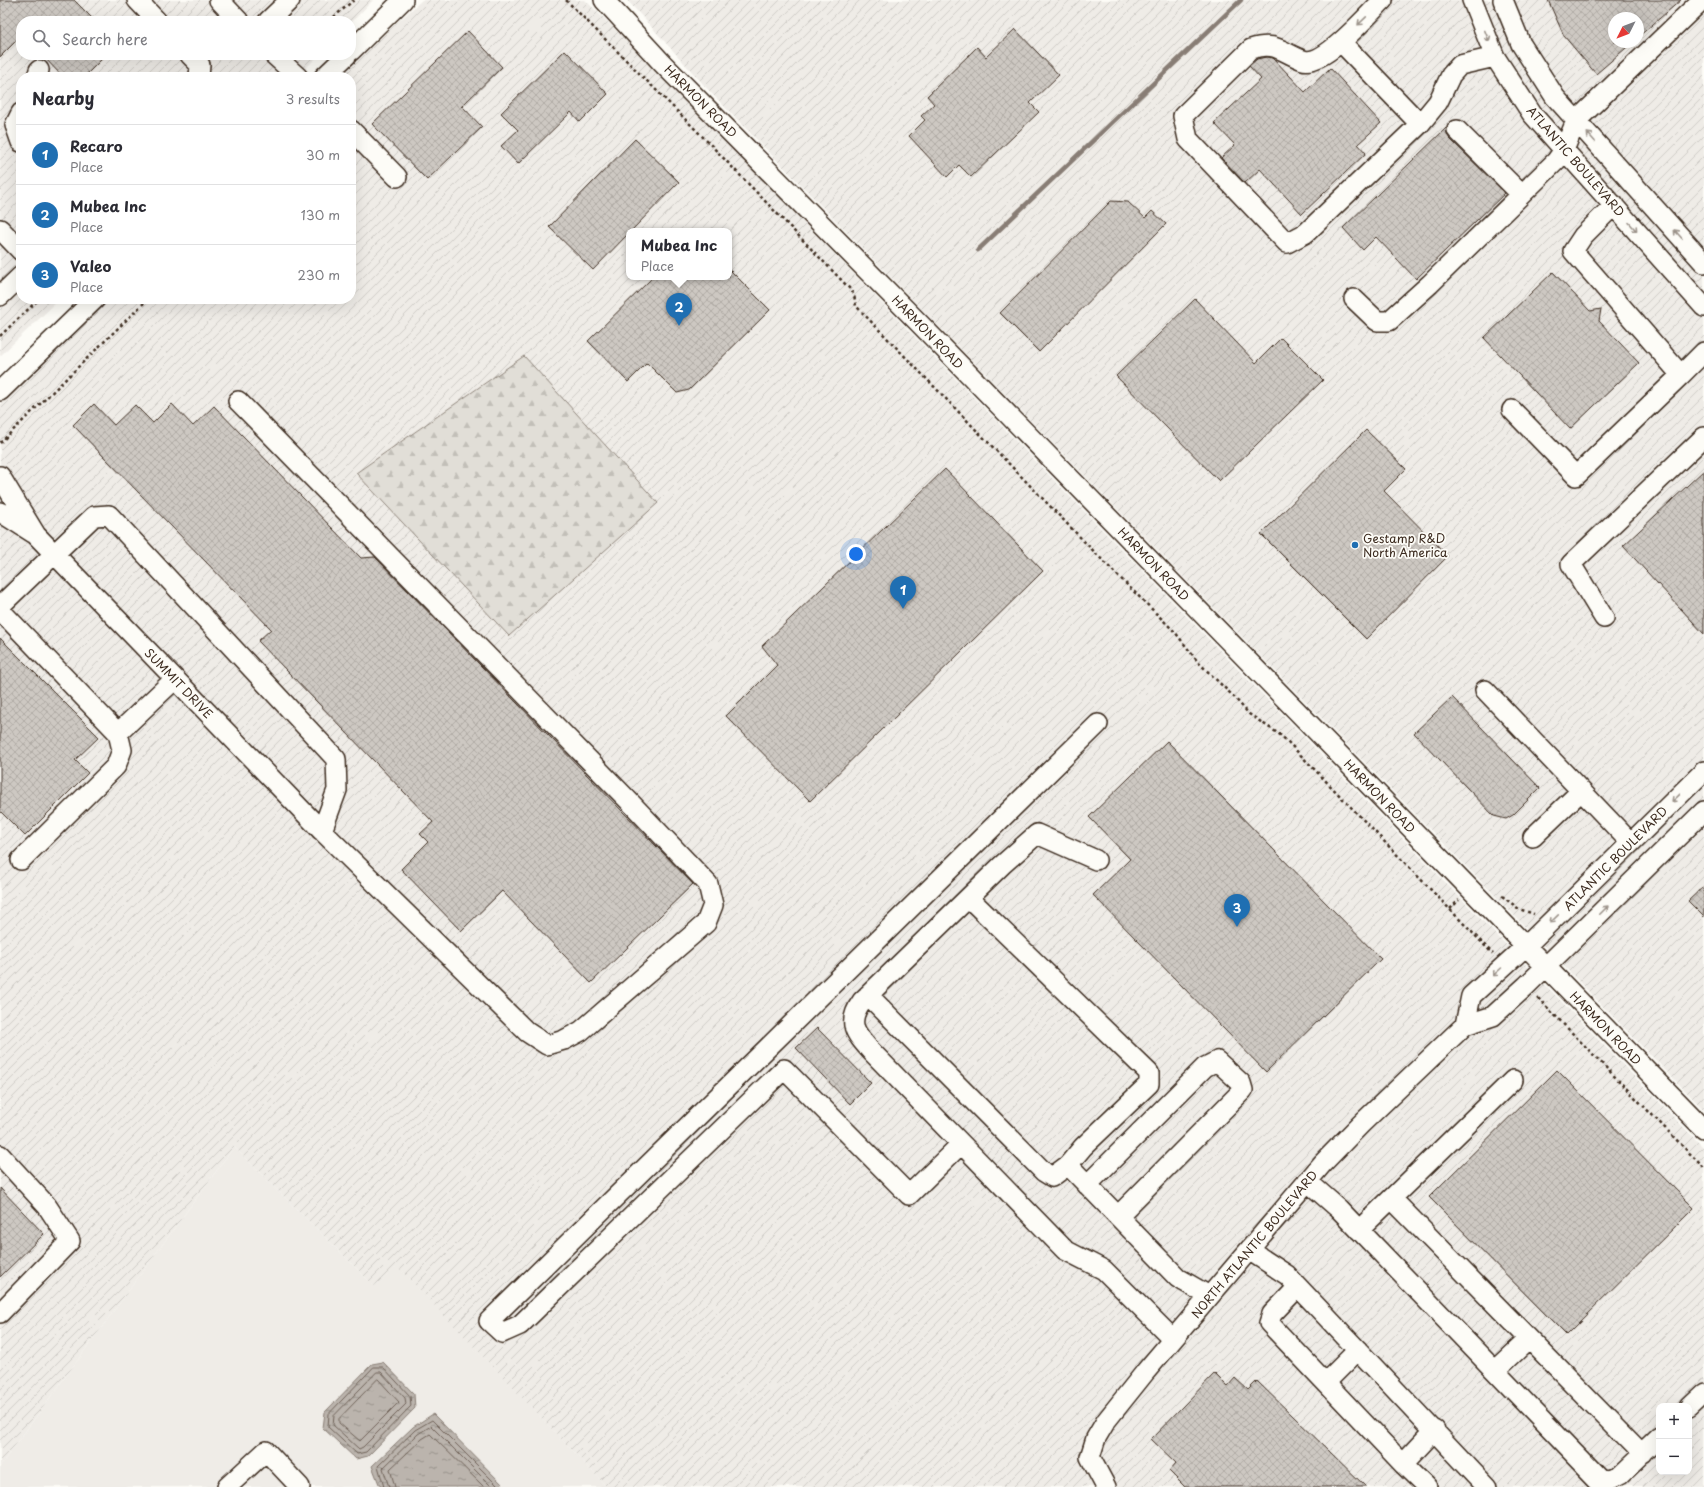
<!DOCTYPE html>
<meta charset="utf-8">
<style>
body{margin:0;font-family:"Playpen Sans",sans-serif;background:#f2f2f3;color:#2b2b33}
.controls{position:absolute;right:12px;bottom:12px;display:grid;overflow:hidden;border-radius:8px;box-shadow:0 4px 16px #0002}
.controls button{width:36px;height:36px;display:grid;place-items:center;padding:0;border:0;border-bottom:1px solid #e1e1e2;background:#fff;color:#2b2b33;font:20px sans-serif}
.compass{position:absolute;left:1608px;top:12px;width:36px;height:36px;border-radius:50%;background:#fff;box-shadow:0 4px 16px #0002;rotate:228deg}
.you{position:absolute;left:856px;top:554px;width:14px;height:14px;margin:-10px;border:3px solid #fff;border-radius:50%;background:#1a73e8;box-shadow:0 0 0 6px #1a73e833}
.badge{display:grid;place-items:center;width:26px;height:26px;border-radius:50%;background:#1f6fb2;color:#fff;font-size:13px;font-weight:700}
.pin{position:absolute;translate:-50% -33px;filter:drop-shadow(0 1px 2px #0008)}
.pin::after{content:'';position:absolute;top:21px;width:14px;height:12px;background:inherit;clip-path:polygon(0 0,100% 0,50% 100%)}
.popup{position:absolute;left:626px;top:228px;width:106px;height:52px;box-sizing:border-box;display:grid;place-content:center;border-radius:8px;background:#fff;filter:drop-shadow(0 1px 3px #0005);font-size:13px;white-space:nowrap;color:#7c7c81}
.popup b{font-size:15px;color:#2b2b33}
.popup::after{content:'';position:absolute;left:50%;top:100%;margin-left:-8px;border:8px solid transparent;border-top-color:#fff}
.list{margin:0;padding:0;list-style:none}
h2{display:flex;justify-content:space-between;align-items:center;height:52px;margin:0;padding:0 16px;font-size:17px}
h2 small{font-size:13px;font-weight:400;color:#7c7c81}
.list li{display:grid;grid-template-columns:26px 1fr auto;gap:12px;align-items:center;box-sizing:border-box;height:60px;padding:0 16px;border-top:1px solid #e1e1e2}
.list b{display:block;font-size:15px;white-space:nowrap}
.list p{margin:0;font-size:13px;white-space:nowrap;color:#7c7c81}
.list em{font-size:13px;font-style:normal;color:#7c7c81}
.icon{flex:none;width:22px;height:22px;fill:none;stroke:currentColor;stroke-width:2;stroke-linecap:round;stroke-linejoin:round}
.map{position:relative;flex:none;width:1704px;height:1487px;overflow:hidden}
.search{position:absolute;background:#fff;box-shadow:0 4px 16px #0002;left:16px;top:16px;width:340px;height:44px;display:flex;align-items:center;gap:10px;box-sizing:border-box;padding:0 14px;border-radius:16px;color:#7c7c81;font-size:15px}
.panel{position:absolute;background:#fff;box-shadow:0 4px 16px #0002;left:16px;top:72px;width:340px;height:232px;border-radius:16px}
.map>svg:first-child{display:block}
.built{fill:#efece7}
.industrial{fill:url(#industrial-furrows);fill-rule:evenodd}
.forest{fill:url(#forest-firs);stroke:#8e847a}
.water{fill:url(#water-ripples);stroke:#887d74}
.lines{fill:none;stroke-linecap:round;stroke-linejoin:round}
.shore{stroke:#6e6157;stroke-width:1}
.stream{stroke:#887d74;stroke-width:4.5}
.building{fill:url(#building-cross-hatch);stroke:#3b2a1e}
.minor-casing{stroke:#3b2a1e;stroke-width:22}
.path{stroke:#3b2a1e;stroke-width:2.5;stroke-dasharray:3 3;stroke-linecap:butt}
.minor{stroke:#fdfcf7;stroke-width:19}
.oneway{stroke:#9c938a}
.poi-dot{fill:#1f6fb2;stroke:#fdfcf7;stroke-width:1.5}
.labels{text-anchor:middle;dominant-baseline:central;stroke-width:3.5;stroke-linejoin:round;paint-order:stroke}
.street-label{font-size:12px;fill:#3b2a1e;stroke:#fdfcf7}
.poi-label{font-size:12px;fill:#3b2a1e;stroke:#fdfcf7;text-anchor:start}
</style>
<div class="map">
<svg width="1704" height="1487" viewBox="0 0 1704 1487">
<defs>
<pattern id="industrial-furrows" width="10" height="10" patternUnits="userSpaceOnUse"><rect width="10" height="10" fill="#efece7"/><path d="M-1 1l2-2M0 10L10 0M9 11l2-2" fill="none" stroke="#cecbc6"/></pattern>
<pattern id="forest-firs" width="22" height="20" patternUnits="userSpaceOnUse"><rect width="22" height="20" fill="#e1ded7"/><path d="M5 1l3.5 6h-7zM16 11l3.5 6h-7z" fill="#c2bfb8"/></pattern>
<pattern id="water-ripples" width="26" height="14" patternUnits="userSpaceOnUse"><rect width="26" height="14" fill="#bbb4ad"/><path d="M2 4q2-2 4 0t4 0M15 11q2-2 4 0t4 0" fill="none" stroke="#99938c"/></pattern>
<pattern id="building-cross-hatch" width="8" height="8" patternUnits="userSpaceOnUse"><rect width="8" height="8" fill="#cdc8c2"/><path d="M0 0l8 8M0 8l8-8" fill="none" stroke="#b1aca6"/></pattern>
</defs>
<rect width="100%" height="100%" fill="#fdfcf7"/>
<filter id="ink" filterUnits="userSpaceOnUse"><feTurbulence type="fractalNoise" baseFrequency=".025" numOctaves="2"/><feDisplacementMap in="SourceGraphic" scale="8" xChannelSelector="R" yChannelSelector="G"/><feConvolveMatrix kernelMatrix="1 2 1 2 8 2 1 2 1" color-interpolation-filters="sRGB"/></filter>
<g filter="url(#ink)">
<path class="built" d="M234,1147L374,1286L398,1266L607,1487H0V1466Z"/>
<path class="industrial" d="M0,0H373L351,23V21H21V55H319L297,77H21V299H60L0,356Z
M422,0H585L624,38L1704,1148V1487H607L398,1267L374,1286L234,1147L0,1466V405L109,299H351V77H338ZM629,231H729V277H629ZM1659,1406H1689V1472H1659Z
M627,0H1704V1110L713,95ZM1614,18H1638V42H1614Z"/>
<path class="forest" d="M524,356L658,503L509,636L356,473Z"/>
<path class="water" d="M383,1362L414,1394L415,1408L368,1456L356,1459L323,1428L325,1412L372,1364Z
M433,1414L505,1487H381L379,1484L372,1466L413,1427Z"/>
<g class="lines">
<path class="shore" d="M374,1367H383L410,1396L411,1406L366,1452L357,1454L328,1427L329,1414Z
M377,1372H381L405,1398L406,1404L363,1447L359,1449L333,1425L334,1416Z
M378,1379L399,1402L360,1441L339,1423V1419Z
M384,1487L378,1466L415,1430L432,1420L499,1487
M389,1487L383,1468L418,1434L431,1426L492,1487
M395,1487L390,1469L422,1439L430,1434L484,1487"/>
<path class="stream" d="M978,250L1241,0"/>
</g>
<path class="building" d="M0,0H74L95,21H21V36L0,57Z
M1548,0H1681L1638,37V18H1614V42H1633L1596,74L1564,36Z
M1015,29L1059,75L1030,103L1039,112L971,177L959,165L947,177L909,136L925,120L921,116L934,104L927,96L977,47L986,57Z
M468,31L502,67L462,106L482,127L427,180L372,124Z
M565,50L608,94L580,122L571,112L518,164L501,146L518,130L501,113Z
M42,55H106L84,77H63Z
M1266,57L1273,58L1305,92L1330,68L1381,123L1358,144L1366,153L1302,214L1260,169L1245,183L1221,158L1235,145L1214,123L1261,79L1249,66L1257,59Z
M1446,128L1447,133L1449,138L1505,193L1416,279L1376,237L1363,250L1343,228Z
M635,139L679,182L631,231H629V233L593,270L549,227Z
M1111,201L1128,202L1145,218L1152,211L1166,224L1039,352L1000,313Z
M729,269L770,310L689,390L677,393L647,363L628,382L588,341L653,277H729Z
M1553,272L1590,311L1601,309L1599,321L1639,363L1570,429L1484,338Z
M1195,299L1256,363L1281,338L1323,380L1219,481L1116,376Z
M94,404L114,425L135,405L153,423L172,404L193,426L214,406L361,558L375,557L693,884L591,983L502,891L461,931L401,869L428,842L420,834L433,822L258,641L271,629L73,425Z
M1366,430L1406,469L1384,491L1448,556L1366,639L1261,534Z
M945,469L1043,571L810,801L726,716L777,665L762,646Z
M1704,470V634L1623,546Z
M0,638L99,737L75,760L88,773L25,836L0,811Z
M1452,697L1540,788L1513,815L1506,819L1494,816L1414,733Z
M1167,741L1381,959L1266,1072L1093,895L1130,859L1089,817Z
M1704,886V917L1688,901Z
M817,1028L871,1083L850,1104L796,1048Z
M1557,1070L1694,1208L1566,1335L1429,1197Z
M0,1188L44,1234L0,1277Z
M1215,1373L1228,1386L1235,1378L1248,1390L1257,1381L1366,1487H1185L1169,1471L1176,1463L1151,1439Z"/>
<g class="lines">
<defs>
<path id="minor" d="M137,0L157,21
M219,0L239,21
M604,0L663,64L918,322L1704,1129
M1383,0C1369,14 1323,67 1303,60C1281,52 1276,41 1251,49L1183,116L1188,139L1287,243L1306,233L1420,124
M1472,0L1495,57L1532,114L1704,307
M1503,0L1521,44L1555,97L1704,263
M268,21L290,0
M1341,42L1420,124L1438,102L1451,75L1460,65L1495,57
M351,51L403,0
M190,55L200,65L199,77
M274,55L298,77
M37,77L39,70
M324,77L347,55
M21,113L15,125L21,142
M351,130L397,177
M1457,130L1521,194
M1614,205L1583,236L1573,251L1681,375L1704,352
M0,229L21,251
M0,296L21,276
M1354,299L1377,321H1389L1430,284L1556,161L1564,150L1576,121L1702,0
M0,391L95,299
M1512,410L1576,476L1681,375
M0,476L36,535L322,831L527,1032L547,1045L564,1040L581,1031L706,923L713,905L708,884L628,800L238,401
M0,512L33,533
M0,606L94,516L109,515L336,759L337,790L322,831
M0,610L118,733L175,679
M1604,618L1571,564L1704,437
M1485,690L1631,843
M1533,837L1581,791
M21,860L116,766L122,750L118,733
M1096,860L1037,834L1002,865L862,1001C846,1023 855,1033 871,1051L1065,1250L1104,1270L1173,1339
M969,898L1149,1073V1084L1083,1147L1068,1165
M868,995L1044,1172L1052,1177L1068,1165L1178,1278L1209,1296
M1465,1025L1471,996L1526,946L1704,771
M961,1144L909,1195L784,1069L520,1325L502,1333L489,1321L1098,724
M0,1155L47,1206L70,1241L0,1313
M1307,1181L1339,1209L1600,1480L1609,1481L1617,1477L1659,1437
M1087,1185L1205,1067L1217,1061L1241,1083L1243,1090L1118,1216
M1392,1199L1642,1454
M1359,1230L1513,1080
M1249,1250L1287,1275L1487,1487
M1298,1287L1272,1314L1269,1323L1403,1464L1427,1487
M1495,1371L1529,1339
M1326,1382L1358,1350
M1689,1407L1704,1393
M1403,1464L1435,1430
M227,1487L266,1451L300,1487
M1106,1487L1090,1457L1096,1438L1106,1421L1146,1371L1323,1163L1361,1124L1465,1025L1493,1016L1526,986L1704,811"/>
</defs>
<use href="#minor" class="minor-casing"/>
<path class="path" d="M566,0L706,140L850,289L854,295L856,306L1109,567L1175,632L1198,662L1233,696L1249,714L1279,734L1288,742L1493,954
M329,21L354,0
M0,336L39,299
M0,443L148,299
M1502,896L1519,909L1534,914
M1450,909L1459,900
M1538,998L1704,1168"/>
<use href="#minor" class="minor"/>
</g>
<defs><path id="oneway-shaft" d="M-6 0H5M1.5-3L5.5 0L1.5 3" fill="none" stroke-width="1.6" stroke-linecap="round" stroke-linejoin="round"/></defs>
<g class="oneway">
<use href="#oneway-shaft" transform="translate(1362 21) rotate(136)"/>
<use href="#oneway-shaft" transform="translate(1487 36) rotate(68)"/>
<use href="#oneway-shaft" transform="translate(1591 137) rotate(-132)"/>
<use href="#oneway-shaft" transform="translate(1633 227) rotate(48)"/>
<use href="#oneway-shaft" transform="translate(1678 234) rotate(-132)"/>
<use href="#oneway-shaft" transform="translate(1676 798) rotate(136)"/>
<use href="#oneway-shaft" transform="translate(1604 910) rotate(-45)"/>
<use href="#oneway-shaft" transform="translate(1554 919) rotate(136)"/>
<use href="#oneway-shaft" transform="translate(1497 972) rotate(138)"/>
</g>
</g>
<circle class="poi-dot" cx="1355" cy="545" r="4"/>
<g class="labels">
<g class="street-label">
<text transform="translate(701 101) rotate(45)">HARMON ROAD</text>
<text transform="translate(1576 161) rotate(49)">ATLANTIC BOULEVARD</text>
<text transform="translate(928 332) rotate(46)">HARMON ROAD</text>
<text transform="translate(1154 564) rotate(46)">HARMON ROAD</text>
<text transform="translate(179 683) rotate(46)">SUMMIT DRIVE</text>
<text transform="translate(1380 796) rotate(46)">HARMON ROAD</text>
<text transform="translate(1615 858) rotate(-45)">ATLANTIC BOULEVARD</text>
<text transform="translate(1606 1028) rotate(46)">HARMON ROAD</text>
<text transform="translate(1254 1244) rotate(-50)">NORTH ATLANTIC BOULEVARD</text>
</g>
<g class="poi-label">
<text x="1363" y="538">Gestamp R&amp;D<tspan x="1363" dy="14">North America</tspan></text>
</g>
</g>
</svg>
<div class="controls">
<button>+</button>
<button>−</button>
</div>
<svg class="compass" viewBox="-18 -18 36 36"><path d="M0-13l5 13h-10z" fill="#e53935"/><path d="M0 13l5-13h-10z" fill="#7c7c81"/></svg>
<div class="you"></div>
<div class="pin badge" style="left:903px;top:609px">1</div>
<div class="pin badge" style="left:679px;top:326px">2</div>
<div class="popup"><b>Mubea Inc</b>Place</div>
<div class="pin badge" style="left:1237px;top:927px">3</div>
<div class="search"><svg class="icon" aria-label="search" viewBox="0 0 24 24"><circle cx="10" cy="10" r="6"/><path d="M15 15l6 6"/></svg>Search here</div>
<section class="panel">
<h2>Nearby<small>3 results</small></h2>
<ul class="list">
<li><span class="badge">1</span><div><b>Recaro</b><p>Place</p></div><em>30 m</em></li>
<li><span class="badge">2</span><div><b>Mubea Inc</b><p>Place</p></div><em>130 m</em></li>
<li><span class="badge">3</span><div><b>Valeo</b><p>Place</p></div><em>230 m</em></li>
</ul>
</section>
</div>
